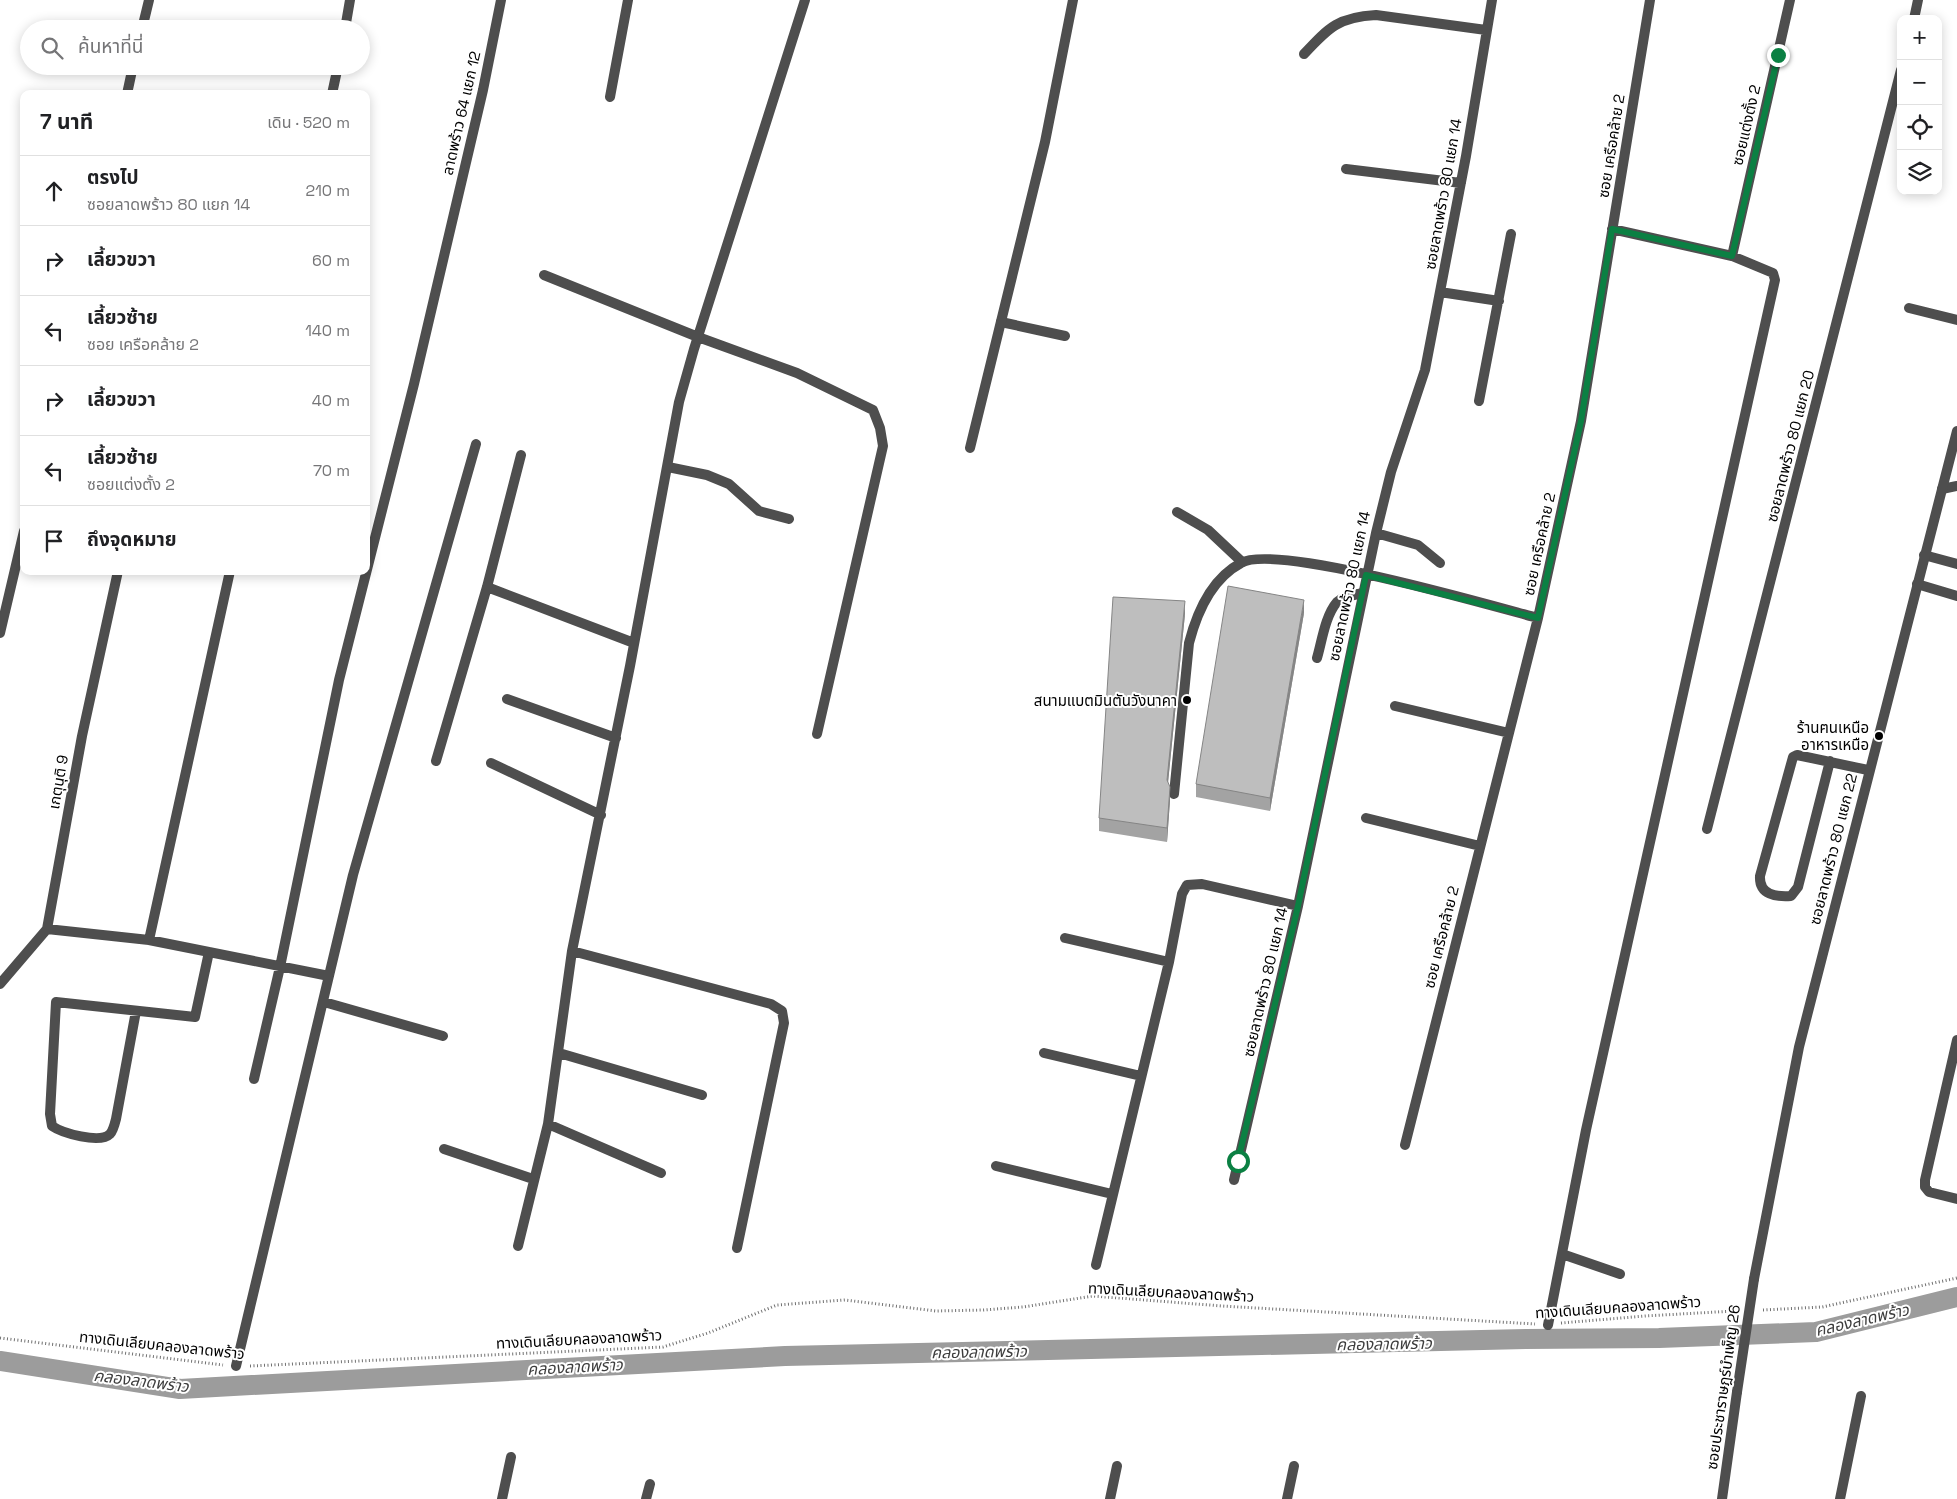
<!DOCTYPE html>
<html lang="th">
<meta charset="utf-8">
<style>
body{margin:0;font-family:"Space Grotesk","Noto Sans Thai",sans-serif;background:#f6f6f6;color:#202124}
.controls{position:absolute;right:15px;top:15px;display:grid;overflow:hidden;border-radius:10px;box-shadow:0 2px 12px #0003}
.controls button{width:45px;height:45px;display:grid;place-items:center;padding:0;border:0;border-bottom:1px solid #e0e0e0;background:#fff;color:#202124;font:25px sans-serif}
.stop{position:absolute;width:15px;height:15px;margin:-11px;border:4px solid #0b8043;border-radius:50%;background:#fff}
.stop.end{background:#0b8043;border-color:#fff;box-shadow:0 1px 5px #0008}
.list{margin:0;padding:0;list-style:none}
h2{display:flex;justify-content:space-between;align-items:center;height:65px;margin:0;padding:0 20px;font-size:21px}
h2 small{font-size:16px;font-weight:400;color:#757577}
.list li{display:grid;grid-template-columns:32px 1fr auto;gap:15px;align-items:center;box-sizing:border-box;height:70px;padding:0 20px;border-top:1px solid #e0e0e0}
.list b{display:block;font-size:19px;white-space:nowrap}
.list p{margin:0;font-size:16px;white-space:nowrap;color:#757577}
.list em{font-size:16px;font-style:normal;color:#757577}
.icon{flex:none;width:28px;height:28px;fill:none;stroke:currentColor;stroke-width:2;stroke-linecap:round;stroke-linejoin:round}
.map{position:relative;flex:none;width:1957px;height:1499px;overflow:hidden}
.search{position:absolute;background:#fff;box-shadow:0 2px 12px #0003;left:20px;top:20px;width:350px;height:55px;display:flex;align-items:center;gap:12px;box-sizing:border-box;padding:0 18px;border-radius:28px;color:#757577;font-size:19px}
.panel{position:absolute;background:#fff;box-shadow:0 2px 12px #0003;left:20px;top:90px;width:350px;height:485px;border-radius:10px}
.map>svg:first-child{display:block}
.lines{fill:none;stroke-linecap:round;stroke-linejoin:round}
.canal{stroke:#9c9c9c;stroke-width:20}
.path{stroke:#707070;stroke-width:3;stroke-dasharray:1 2.5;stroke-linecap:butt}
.service{stroke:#4e4e4e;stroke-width:10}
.minor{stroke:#4e4e4e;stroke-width:10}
.tertiary{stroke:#4e4e4e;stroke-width:10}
.tertiary-bridge{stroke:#4e4e4e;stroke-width:10}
.wall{fill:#a3a3a3}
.shaded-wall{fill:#858585}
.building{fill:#bebebe;stroke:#858585}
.route{stroke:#0b8043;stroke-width:6}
.poi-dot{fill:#000;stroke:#fff;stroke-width:2}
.labels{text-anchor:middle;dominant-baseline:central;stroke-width:4;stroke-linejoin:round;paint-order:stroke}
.street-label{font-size:15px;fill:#000;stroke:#fff}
.poi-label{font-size:15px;fill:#000;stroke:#fff;text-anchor:end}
.water-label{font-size:16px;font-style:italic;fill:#3d3d3d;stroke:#fff}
</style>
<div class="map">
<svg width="1957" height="1499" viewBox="0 0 1957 1499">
<rect width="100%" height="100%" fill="#fff"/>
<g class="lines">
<path class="canal" d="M0,1361L180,1389L785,1356L1526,1339L1659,1338L1816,1332L1957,1297"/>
<path class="path" d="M1763,1310L1822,1307L1957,1278
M1561,1323L1645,1316L1734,1311
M0,1338L223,1365
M250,1366L663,1347L708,1333L777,1305L845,1300L936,1311L983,1310L1023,1307L1093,1296L1222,1306L1535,1324"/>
<path class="service" d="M1909,308L1957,320
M1001,322L1065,336
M668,467L707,475L729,484L759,511L789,519
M1942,489L1957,486
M1177,512L1208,530L1242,562
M1924,555L1957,564
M1317,658C1322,641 1325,616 1337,602C1344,596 1354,595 1363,593
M1830,761L1798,887L1791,896C1776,897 1759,895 1760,876L1793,757L1797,755L1868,770"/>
<path class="minor" d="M1914,19L1918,0
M142,29L149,0
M345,29L350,0
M1304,54C1329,27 1339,17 1376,15L1486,30
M127,94L133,66
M332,94L338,66
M610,97L628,0
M1346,169L1461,183
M1732,256L1790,0
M544,275L698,337L797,373L873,410L880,428L883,446L817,734
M1440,292L1499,301
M1479,401L1511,234
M970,448L1045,142L1073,0
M1376,533L1418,545L1440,563
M1917,584L1957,596
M487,587L634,643
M0,633L24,531
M507,699L616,738
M1395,706L1509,733
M436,761L487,587L521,455
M491,763L601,815
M1174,794L1189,643C1197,612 1211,579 1241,563C1276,543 1489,605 1538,618
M1366,818L1480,846
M1707,829L1901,70
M47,929L149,940L329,976
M1065,938L1169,962
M149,940L230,571
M572,951L771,1004L782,1011L784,1023L737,1248
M0,984L47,929L82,736L118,571
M324,1002L443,1036
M136,1011L116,1119C115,1123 113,1131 110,1134C100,1144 62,1133 52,1126L50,1114L56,1002L195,1017L209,952
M1957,1040L1925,1180V1187L1929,1192L1957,1199
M559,1053L702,1095
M1044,1053L1141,1076
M254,1079L280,967L339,680L414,384L483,90L501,0
M548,1124L661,1173
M1405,1145L1538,618L1581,421L1650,0
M444,1149L533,1179
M996,1166L1112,1194
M1234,1180L1298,906L1376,533L1391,472L1425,370L1466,156L1492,0
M518,1246L548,1124L572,951L630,666L679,402L694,349L805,0
M1562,1254L1620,1274
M1096,1265L1169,962L1182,894L1187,885L1202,884L1298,906
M1548,1325L1586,1130L1775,280L1773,273L1732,256L1612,229
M236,1366L353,875L476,444
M502,1499L511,1457
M646,1499L650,1484
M1110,1499L1117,1466
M1287,1499L1294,1466
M1840,1499L1861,1396"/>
<path class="tertiary" d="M1754,1279L1799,1047L1957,431
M1722,1499L1737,1392"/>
<path class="tertiary-bridge" d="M1737,1392L1754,1279"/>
</g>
<path class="wall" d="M1304,613L1270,811L1196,797V784Z
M1185,614L1168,782L1170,800L1167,842L1099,831V818Z"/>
<path class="shaded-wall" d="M1304,600V613L1270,811V798Z
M1185,601V614L1167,793V780Z
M1170,787V800L1167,842V828Z"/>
<path class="building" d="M1228,586L1304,600L1270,798L1196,784Z
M1113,597L1185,601L1167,780L1170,787L1167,828L1099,818Z"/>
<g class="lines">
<path class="route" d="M1238,1161L1298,906L1366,575L1538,618L1581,421L1612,229L1732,256L1778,55"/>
</g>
<g class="poi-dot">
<circle cx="1187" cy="700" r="5"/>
<circle cx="1879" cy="736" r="5"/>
</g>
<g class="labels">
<g class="street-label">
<text transform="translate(461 113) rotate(-77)">ลาดพร้าว 64 แยก 12</text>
<text transform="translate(1746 125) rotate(-77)">ซอยแต่งตั้ง 2</text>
<text transform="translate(1611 146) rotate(-81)">ซอย เครือคล้าย 2</text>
<text transform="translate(1443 194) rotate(-80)">ซอยลาดพร้าว 80 แยก 14</text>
<text transform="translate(1790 446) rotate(-76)">ซอยลาดพร้าว 80 แยก 20</text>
<text transform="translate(1539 544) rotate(-78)">ซอย เครือคล้าย 2</text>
<text transform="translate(1349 586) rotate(-78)">ซอยลาดพร้าว 80 แยก 14</text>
<text transform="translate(58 782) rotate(-80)">เกตุนุติ 9</text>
<text transform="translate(1833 849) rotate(-76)">ซอยลาดพร้าว 80 แยก 22</text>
<text transform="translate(1441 937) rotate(-76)">ซอย เครือคล้าย 2</text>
<text transform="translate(1265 982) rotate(-77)">ซอยลาดพร้าว 80 แยก 14</text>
<text transform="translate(1171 1292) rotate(3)">ทางเดินเลียบคลองลาดพร้าว</text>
<text transform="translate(1618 1307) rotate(-4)">ทางเดินเลียบคลองลาดพร้าว</text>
<text transform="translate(579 1339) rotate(-3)">ทางเดินเลียบคลองลาดพร้าว</text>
<text transform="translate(162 1345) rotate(6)">ทางเดินเลียบคลองลาดพร้าว</text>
<text transform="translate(1723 1387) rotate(-82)">ซอยประชาราษฎร์บำเพ็ญ 26</text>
</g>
<g class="poi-label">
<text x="1177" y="700">สนามแบตมินตันวังนาคา</text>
<text x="1869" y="727">ร้านฅนเหนือ<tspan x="1869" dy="17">อาหารเหนือ</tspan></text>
</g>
<g class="water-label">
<text transform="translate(1862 1320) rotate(-13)">คลองลาดพร้าว</text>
<text transform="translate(1384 1344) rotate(-1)">คลองลาดพร้าว</text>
<text transform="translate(979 1352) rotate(-1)">คลองลาดพร้าว</text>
<text transform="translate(575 1367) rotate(-3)">คลองลาดพร้าว</text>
<text transform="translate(141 1381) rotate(7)">คลองลาดพร้าว</text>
</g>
</g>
</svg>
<div class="controls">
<button>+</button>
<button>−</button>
<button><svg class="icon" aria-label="locate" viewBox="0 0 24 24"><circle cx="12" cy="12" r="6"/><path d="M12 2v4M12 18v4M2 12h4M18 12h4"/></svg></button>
<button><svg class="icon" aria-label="layers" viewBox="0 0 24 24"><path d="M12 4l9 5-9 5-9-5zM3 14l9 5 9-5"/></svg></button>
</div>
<div class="stop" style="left:1238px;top:1161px"></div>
<div class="stop end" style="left:1778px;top:55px"></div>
<div class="search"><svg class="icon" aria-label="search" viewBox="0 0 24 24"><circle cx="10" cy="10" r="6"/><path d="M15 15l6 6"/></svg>ค้นหาที่นี่</div>
<section class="panel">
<h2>7 นาที<small>เดิน · 520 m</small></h2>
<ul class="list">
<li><svg class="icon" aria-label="ahead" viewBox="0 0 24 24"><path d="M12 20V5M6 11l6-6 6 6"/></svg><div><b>ตรงไป</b><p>ซอยลาดพร้าว 80 แยก 14</p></div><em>210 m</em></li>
<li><svg class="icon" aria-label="right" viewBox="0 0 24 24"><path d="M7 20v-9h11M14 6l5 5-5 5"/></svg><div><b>เลี้ยวขวา</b></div><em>60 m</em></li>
<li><svg class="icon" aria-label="left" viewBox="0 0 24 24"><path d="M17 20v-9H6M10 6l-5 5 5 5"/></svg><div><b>เลี้ยวซ้าย</b><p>ซอย เครือคล้าย 2</p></div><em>140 m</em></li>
<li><svg class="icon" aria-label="right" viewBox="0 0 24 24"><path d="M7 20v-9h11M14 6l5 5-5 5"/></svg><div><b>เลี้ยวขวา</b></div><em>40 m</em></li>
<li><svg class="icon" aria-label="left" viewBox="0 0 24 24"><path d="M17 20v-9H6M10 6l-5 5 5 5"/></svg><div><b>เลี้ยวซ้าย</b><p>ซอยแต่งตั้ง 2</p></div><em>70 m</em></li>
<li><svg class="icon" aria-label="arrive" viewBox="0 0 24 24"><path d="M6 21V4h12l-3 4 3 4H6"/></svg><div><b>ถึงจุดหมาย</b></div></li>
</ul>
</section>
</div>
